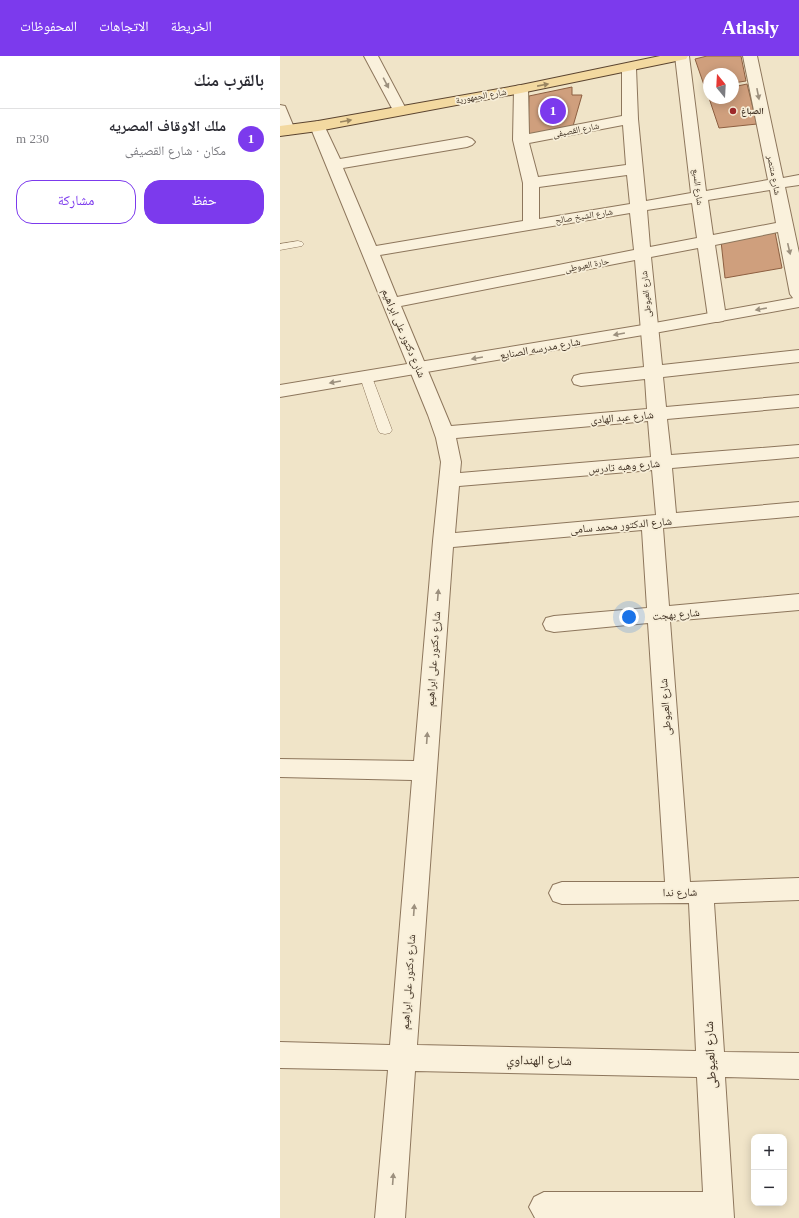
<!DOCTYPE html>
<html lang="ar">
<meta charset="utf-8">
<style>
body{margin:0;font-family:"Times New Roman","Noto Naskh Arabic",serif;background:#f7f7f7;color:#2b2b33;direction:rtl}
.controls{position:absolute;right:12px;bottom:12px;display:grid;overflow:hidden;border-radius:8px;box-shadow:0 2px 10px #0003}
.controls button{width:36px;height:36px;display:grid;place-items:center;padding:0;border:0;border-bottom:1px solid #e1e1e2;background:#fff;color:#2b2b33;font:20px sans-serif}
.compass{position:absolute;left:423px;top:12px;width:36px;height:36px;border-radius:50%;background:#fff;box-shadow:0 2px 10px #0003;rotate:342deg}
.you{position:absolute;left:349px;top:561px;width:14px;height:14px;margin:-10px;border:3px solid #fff;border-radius:50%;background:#1a73e8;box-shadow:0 0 0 6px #1a73e833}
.badge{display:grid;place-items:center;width:26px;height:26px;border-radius:50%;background:#7c3aed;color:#fff;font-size:13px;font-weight:700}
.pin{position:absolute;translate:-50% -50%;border:2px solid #fff;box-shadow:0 1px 4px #0006}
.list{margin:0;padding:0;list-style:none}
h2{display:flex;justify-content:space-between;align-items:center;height:52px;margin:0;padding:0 16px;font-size:17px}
h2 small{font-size:13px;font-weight:400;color:#7c7c81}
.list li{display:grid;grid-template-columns:26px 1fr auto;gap:12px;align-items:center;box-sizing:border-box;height:60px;padding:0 16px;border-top:1px solid #e1e1e2}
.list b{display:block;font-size:15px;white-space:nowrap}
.list p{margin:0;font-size:13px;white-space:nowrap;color:#7c7c81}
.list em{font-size:13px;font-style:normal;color:#7c7c81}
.actions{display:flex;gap:8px;padding:12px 16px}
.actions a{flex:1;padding:9px 0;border:1px solid #7c3aed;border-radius:16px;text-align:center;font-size:14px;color:#7c3aed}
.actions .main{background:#7c3aed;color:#fff}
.map{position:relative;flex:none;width:519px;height:1162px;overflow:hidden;direction:ltr}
header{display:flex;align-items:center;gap:24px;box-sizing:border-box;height:56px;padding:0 20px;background:#7c3aed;color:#fff}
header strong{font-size:19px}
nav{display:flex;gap:22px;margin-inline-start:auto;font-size:14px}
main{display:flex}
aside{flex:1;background:#fff}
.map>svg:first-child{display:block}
.building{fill:#cf9f7d;stroke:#8d5f41}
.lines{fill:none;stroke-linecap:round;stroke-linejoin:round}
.service-casing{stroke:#8d765c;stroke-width:1}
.minor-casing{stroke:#8d765c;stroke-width:2}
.tertiary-casing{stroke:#8d765c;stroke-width:2}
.primary-casing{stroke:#5b4430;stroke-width:2}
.service{fill:#faf1dc;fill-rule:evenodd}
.minor{fill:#faf1dc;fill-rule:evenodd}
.tertiary{fill:#faf1dc;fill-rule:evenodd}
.primary{fill:#f3d9a0;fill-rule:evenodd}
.oneway{fill:#9c907e}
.oneway2{fill:#988460}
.poi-dot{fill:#9e2a2b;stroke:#f7eed8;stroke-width:1.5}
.labels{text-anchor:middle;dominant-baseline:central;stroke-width:3.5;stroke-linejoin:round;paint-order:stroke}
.far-street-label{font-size:9px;fill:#3d2e20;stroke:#f7eed8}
.far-poi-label{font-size:9px;font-weight:bold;fill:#3d2e20;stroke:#f7eed8;text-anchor:start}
.street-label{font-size:11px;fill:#3d2e20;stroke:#f7eed8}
.near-street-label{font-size:13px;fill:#3d2e20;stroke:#f7eed8}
</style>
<header>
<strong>Atlasly</strong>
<nav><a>الخريطة</a><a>الاتجاهات</a><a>المحفوظات</a></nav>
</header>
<main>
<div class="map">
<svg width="519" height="1162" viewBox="0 0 519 1162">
<rect width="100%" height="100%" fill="#f0e4c8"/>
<path class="building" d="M427,0H461L466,25L453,27V18H429V31L425,32L415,3Z
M467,28L477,68L439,72L429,42H453V31Z
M292,31V39H302L293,70L248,79L249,40Z
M495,176L502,212L445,222L441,185Z"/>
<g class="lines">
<defs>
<path id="service" d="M18,185L22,186L24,188L22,190L0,194V188Z
M86,317L90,318L92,321L112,374L110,377L105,378L100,377L98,374L80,321L82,318Z"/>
<path id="minor" d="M84,0H98L127,55L125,58L120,59L115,58Z
M395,0H409L426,135L488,124L463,0H477L503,122L519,119V129L505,131L519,197V243L513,242L510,238L498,176L435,189L446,261L443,265L437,266L431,265L428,261L418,192L371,201L382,309L519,294V306L383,321L386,351L519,339V351L387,363L391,399L519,389V401L392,412L396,457L519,446V460L383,472L389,550L519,538V554L390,565L410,826L519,822V844L434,847L444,996L519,997V1023L445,1021L454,1162H255L249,1151L254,1141L264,1136H423L417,1021L135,1015L125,1162H95L108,1014L0,1012V986L110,989L132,724L0,721V703L134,705L153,485L161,406L156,382L148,359L30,70L33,67L38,65L43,67L60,103L187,81L192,83L195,86L192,89L187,91L63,112L96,190L243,165V127L233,84L234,33L236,30L241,29L246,30L248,33L249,78L342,60V12L344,9L349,8L354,9L356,12L358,63L366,145L411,137ZM343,69L346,109L258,121L249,87ZM347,119L350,148L259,163V131ZM490,134L496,167L433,179L428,144ZM412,147L417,182L370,191L367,154ZM350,157L354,194L117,241L100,199ZM355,204L364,311L301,318L294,320L292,324L294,328L301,330L365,323L367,353L171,370L121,250ZM368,365L371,401L180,417L181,406L176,382ZM372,414L376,459L175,477L179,430ZM362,474L367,552L274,560L266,562L263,568L266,574L274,576L368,567L385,826H282L273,829L269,837L273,845L282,848L409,847L416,995L137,989L173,491Z
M0,49L5,50L15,74L12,77L7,79L2,77L0,75Z"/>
<path id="tertiary" d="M519,241V251L369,278L0,341V329L369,268Z"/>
<path id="primary" d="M380,0H408L406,3L401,4L241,37L38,75L0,80V70L38,65L241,29Z"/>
</defs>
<use href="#service" class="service-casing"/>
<use href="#minor" class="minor-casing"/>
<use href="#tertiary" class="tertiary-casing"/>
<use href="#primary" class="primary-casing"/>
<use href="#service" class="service"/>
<use href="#minor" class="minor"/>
<use href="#tertiary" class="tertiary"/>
<use href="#primary" class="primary"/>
</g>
<defs><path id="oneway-solid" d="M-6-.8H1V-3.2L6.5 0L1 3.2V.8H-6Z"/></defs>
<g class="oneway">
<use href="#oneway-solid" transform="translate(106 27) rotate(62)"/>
<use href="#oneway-solid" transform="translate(478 38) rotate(79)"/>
<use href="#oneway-solid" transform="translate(509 193) rotate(77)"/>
<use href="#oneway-solid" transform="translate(481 253) rotate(170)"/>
<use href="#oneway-solid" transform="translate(339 278) rotate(170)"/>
<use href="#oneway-solid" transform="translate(197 302) rotate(170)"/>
<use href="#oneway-solid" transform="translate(55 326) rotate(170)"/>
<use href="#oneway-solid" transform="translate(158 539) rotate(-85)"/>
<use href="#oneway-solid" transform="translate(147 682) rotate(-86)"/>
<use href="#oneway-solid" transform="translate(134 854) rotate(-86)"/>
<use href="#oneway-solid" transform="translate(113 1123) rotate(-86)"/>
</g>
<g class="oneway2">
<use href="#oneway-solid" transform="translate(263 29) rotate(-11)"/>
<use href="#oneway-solid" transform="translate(66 65) rotate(-10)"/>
</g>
<circle class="poi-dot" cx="453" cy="55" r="4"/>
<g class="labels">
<g class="far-street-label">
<text transform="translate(201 40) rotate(-10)">شارع الجمهورية</text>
<text transform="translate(296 74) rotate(-11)">شارع القصيفى</text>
<text transform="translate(494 119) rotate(79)">شارع منتصر</text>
<text transform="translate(418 131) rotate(83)">شارع السبع</text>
<text transform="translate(304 160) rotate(-9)">شارع الشيخ صالح</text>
<text transform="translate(307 209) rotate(-11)">حارة العيوطى</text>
<text transform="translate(366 238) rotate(-95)">شارع العيوطى</text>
</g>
<g class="far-poi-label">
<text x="461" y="55">الصباغ</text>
</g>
<g class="street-label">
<text transform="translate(124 277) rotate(67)">شارع دكتور على ابراهيم</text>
<text transform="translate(260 292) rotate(-10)">شارع مدرسه الصنايع</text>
<text transform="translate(342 361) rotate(-5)">شارع عبد الهادى</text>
<text transform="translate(344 410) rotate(-5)">شارع وهبه تادرس</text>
<text transform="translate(341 469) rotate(-5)">شارع الدكتور محمد سامى</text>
<text transform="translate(396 558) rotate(-5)">شارع بهجت</text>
<text transform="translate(153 603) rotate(-86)">شارع دكتور على ابراهيم</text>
<text transform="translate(385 651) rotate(-94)">شارع العيوطى</text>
<text transform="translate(400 836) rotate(-1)">شارع ندا</text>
<text transform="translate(128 926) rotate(-86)">شارع دكتور على ابراهيم</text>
</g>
<g class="near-street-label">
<text transform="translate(430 999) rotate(-93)">شارع العيوطى</text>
<text transform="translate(259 1004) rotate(1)">شارع الهنداوي</text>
</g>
</g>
</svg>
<div class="controls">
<button>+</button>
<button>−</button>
</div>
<svg class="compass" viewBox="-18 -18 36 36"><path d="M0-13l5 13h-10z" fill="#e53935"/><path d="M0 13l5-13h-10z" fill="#7c7c81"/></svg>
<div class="you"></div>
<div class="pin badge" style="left:273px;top:55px">1</div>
</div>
<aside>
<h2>بالقرب منك<small></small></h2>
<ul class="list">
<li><span class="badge">1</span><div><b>ملك الاوقاف المصريه</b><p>مكان · شارع القصيفى</p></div><em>230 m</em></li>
</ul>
<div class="actions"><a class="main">حفظ</a><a>مشاركة</a></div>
</aside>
</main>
